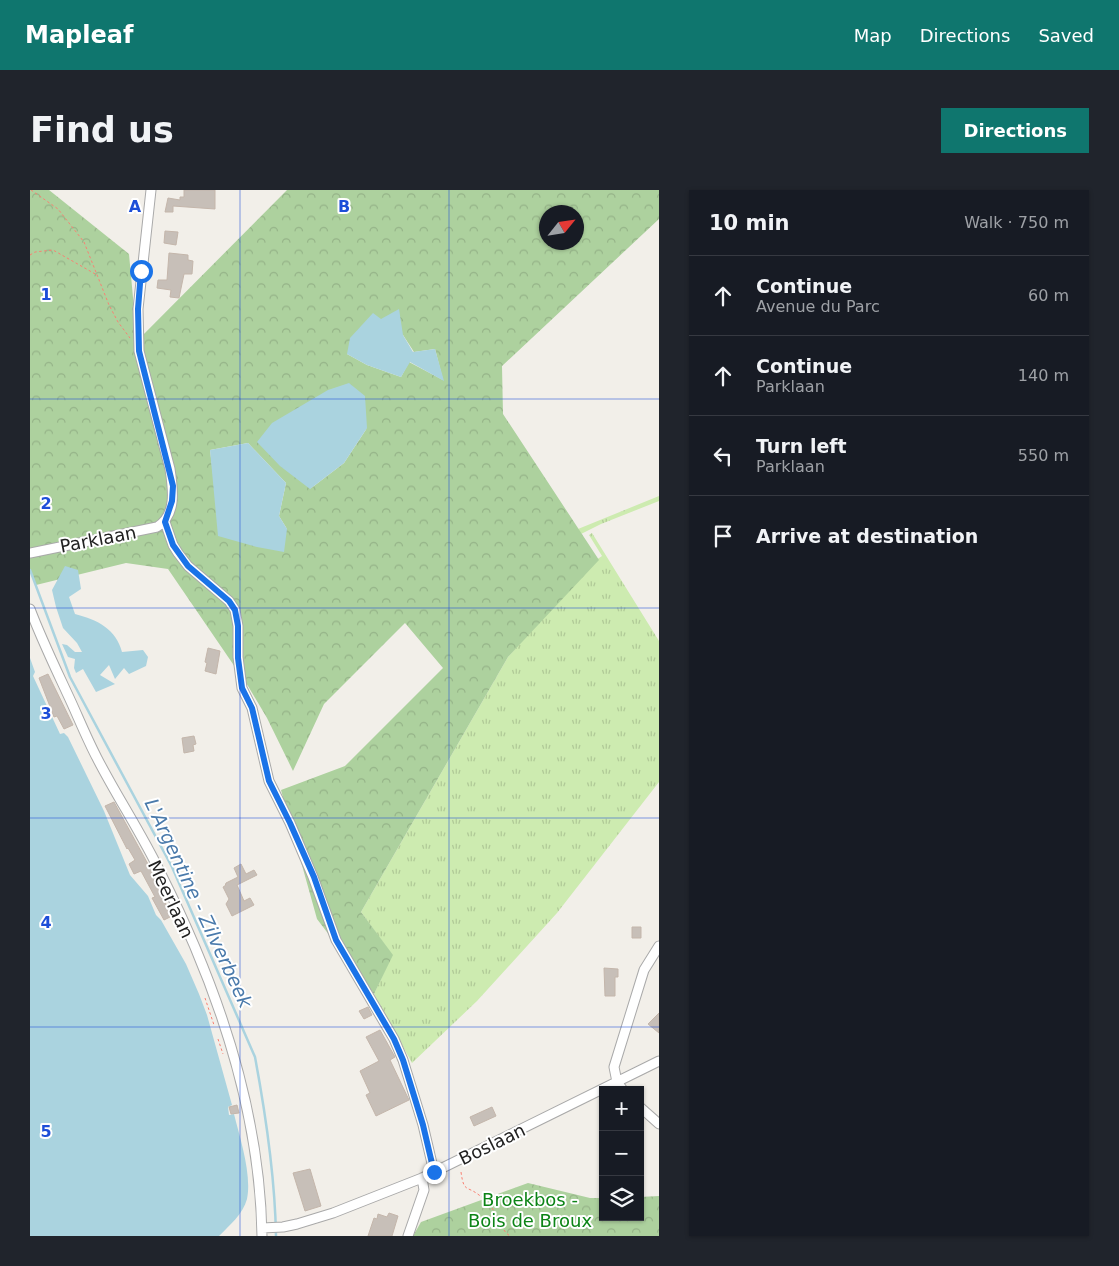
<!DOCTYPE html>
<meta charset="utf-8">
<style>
body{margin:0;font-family:"DejaVu Sans",sans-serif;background:#20242c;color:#f1f3f6}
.controls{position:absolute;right:15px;bottom:15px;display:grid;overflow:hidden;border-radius:0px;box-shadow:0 1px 4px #0004}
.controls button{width:45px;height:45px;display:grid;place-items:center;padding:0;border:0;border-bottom:1px solid #363941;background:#171b24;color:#f1f3f6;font:25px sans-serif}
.compass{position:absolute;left:509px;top:15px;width:45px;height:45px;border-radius:50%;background:#171b24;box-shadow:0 1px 4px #0004;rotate:60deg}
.stop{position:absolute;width:15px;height:15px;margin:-11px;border:4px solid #1a73e8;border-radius:50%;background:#fff}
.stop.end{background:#1a73e8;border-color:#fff;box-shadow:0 1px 5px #0008}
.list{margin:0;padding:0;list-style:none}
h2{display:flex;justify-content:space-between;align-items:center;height:65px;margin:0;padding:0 20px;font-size:21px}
h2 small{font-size:16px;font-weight:400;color:#9ea1a6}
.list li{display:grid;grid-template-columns:32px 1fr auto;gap:15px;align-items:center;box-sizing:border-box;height:80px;padding:0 20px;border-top:1px solid #363941}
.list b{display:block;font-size:19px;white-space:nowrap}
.list p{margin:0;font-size:16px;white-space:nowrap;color:#9ea1a6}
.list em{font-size:16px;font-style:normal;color:#9ea1a6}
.icon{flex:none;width:28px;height:28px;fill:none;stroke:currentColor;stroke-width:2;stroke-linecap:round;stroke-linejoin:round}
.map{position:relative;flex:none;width:629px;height:1046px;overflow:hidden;border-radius:0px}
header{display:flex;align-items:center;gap:30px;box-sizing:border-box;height:70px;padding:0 25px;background:#0f766e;color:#fff}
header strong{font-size:24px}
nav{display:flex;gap:28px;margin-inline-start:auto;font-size:18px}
.intro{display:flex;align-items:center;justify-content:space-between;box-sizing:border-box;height:120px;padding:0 30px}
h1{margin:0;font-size:35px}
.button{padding:12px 22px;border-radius:0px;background:#0f766e;color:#fff;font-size:18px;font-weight:700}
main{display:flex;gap:30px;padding:0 30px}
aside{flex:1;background:#171b24;border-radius:0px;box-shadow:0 1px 4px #0004}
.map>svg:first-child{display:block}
.grass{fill:url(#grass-tufts)}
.forest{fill:url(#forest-crowns);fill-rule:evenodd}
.water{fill:#aad3df}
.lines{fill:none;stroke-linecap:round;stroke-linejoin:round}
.stream{stroke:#aad3df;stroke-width:2.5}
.building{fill:#c7bfb8;stroke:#c4b6ab}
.minor-casing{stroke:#a9a9a9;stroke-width:11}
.path{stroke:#fa8072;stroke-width:1;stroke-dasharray:2.5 2.5;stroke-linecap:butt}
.minor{stroke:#fff;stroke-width:9}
.route{stroke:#1a73e8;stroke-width:6}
.grid{fill:none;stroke:#1d4ed8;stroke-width:1;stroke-opacity:0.55}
.labels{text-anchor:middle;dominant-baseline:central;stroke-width:4;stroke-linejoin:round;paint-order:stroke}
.street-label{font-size:18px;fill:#222;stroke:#fff}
.park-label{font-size:18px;fill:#0c8416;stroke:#fff}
.water-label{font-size:19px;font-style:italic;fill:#4a7aab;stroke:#fff}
.grid-label{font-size:16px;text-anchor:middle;font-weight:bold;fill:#1d4ed8;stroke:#fff;stroke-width:4;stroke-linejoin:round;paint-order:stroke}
</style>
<header>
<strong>Mapleaf</strong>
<nav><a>Map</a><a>Directions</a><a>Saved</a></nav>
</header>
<div class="intro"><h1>Find us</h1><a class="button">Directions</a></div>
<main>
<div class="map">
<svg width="629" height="1046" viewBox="0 0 629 1046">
<defs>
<pattern id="grass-tufts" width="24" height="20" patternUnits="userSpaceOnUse" patternTransform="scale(1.25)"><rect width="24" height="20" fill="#cdebb0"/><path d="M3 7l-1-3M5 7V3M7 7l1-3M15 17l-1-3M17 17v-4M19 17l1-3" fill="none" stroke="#b0c997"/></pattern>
<pattern id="forest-crowns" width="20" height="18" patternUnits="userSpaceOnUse" patternTransform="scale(1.25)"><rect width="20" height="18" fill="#add19e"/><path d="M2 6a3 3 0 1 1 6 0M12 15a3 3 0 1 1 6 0" fill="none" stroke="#95b388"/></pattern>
</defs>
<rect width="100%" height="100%" fill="#f2efe9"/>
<path class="grass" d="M629,306V311L571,334L551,344L548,339Z
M562,343L629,451V592L527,723L447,811L382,873L344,804L362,765L331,722L478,467L563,372L572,366L559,345Z"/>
<path class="forest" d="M0,0H19L99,64L107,151L257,0H629V29L472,176L473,224L569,370L478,467L331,722L363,765L344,804L287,729L251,600L315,576L413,478L375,433L294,514L263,581L237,528L218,496L138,379L96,373L6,395L0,379ZM516,22H546V52H516ZM373,145L384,162L405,159L413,190L379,172L371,187L337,175L317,164ZM337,238L314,273L280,299ZM218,253L256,293L249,326L257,339L185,300L180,260Z
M498,993L560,1008H573V1027H610V1007L629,1006V1046H383L391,1032Z"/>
<path class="water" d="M369,119L373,145L383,162L405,159L414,191L380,172L371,187L337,175L317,164L320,148L343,123L351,129Z
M319,193L335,206L337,238L314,273L280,299L250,276L227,252L242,233L298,200Z
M218,253L256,293L249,326L257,339L254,362L227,357L188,346L180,260Z
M35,376L48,380L51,399L39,407L45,424C68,430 86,439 92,462L113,460L118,467L116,476L99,484L94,478L85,489L79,475L70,485L85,494L66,502L53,479L46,483L44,478L45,469L38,467L32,454L37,455L45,462H52L47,453L33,438L26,417L22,400Z
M0,468L5,482L3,486L30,544L34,543L38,547L74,621L100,685L118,706L126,725L131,730L156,774L169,804L177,825L202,915L198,917L199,925L204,924C210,948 222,985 217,1009C213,1024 199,1036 189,1046H0Z"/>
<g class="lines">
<path class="stream" d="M0,380L40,487L142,677L225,867C236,926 245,986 246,1046"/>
</g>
<path class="building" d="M154,0H185V19L143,16V22H135L138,8L150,10V7H154Z
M135,41L148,42L146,55L134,53Z
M139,63L158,65V70L163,71L162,84H154L149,108L140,107L141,100L127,98L128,90H137Z
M178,458L190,461L186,484L175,481L177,473L175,472Z
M18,484L43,535L34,539L27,526L24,527L9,488Z
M164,546L166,554L163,555L164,561L154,563L152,548Z
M84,612L130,696L132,701L130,702L142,726L134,730L122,708L125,707L111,681L104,684L99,674L105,670L98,658L97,659L75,616Z
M211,674L216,684L224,680L227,685L207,695L214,711L220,708L224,715L202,726L196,714L199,709L193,697L195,696L196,693L208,687L204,678Z
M602,737H611V748H602Z
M574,778L588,779V787H585V806H575Z
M338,817L342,825L334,829L329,821Z
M629,823V843L618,834Z
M350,840L365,867L360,870L379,910L346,926L336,905L340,903L330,881L349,871L336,847Z
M207,915L209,923L201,924L199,917Z
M462,917L466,926L444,936L440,927Z
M280,979L291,1016L275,1021L263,983Z
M359,1023L368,1026L362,1046H338L344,1028L347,1029L348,1024L357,1027Z"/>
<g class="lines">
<defs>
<path id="minor" d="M135,332L143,355L148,363L158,376L199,411L205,420L208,436V467L212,498L222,518L239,591L260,633L283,687L306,750L364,849L373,870L393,935L404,982
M0,363L127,337C147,325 143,299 140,279L109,161L108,119L121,0
M0,419C11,448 24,475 37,503C47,524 56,547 67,568C87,607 112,644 131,684C187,795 230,920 232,1046
M593,900L587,892L584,877L614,780L629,756
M610,917L629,934
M232,1038L253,1037L267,1034L303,1023L392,988L629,871
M378,1046L394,1000L392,988"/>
</defs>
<use href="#minor" class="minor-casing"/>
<path class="path" d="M1,0L28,19L54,52L79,115L88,132L100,148
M0,65L5,62L23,60L67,85
M175,808L184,835
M188,849L193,864
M431,982C434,1003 436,995 449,1005C455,1009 462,1017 465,1023C470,1031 472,1041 480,1046"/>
<use href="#minor" class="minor"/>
</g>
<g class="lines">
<path class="route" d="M111,81L108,119L109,161L143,296L142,311L135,332L143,355L158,376L199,411L205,420L208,436V468L212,498L222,518L239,591L260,633L284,687L306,750L364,849L373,870L393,935L404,982"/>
</g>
<path class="grid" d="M210,0V1046M419,0V1046M0,209H629M0,418H629M0,628H629M0,837H629"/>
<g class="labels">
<g class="street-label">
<text transform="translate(68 349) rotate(-11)">Parklaan</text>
<text transform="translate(141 709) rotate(65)">Meerlaan</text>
<text transform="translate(462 954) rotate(-26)">Boslaan</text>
</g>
<g class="park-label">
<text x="500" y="1009">Broekbos -<tspan x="500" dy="21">Bois de Broux</tspan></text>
</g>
<g class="water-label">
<text transform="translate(169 713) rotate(65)">L'Argentine - Zilverbeek</text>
</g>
</g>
<g class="grid-label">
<text x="105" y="22">A</text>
<text x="314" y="22">B</text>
<text x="16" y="110">1</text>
<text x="16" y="319">2</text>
<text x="16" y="529">3</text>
<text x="16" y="738">4</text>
<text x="16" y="947">5</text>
</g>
</svg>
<div class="controls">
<button>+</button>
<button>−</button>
<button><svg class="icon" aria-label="layers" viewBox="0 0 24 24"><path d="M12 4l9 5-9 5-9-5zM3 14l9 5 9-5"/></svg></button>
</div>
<svg class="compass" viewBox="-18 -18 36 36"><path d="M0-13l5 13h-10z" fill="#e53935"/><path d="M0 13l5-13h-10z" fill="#9ea1a6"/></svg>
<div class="stop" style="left:111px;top:81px"></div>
<div class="stop end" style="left:404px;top:982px"></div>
</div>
<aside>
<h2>10 min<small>Walk · 750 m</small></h2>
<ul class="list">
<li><svg class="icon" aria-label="ahead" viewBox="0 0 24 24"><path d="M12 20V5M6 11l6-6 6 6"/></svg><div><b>Continue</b><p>Avenue du Parc</p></div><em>60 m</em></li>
<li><svg class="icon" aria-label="ahead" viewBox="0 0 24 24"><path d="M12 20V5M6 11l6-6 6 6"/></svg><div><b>Continue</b><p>Parklaan</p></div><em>140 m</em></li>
<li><svg class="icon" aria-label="left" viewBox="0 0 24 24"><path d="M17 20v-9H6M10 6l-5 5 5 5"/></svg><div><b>Turn left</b><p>Parklaan</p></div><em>550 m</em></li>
<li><svg class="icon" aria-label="arrive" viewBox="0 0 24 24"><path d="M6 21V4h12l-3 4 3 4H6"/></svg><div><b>Arrive at destination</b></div></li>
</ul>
</aside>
</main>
